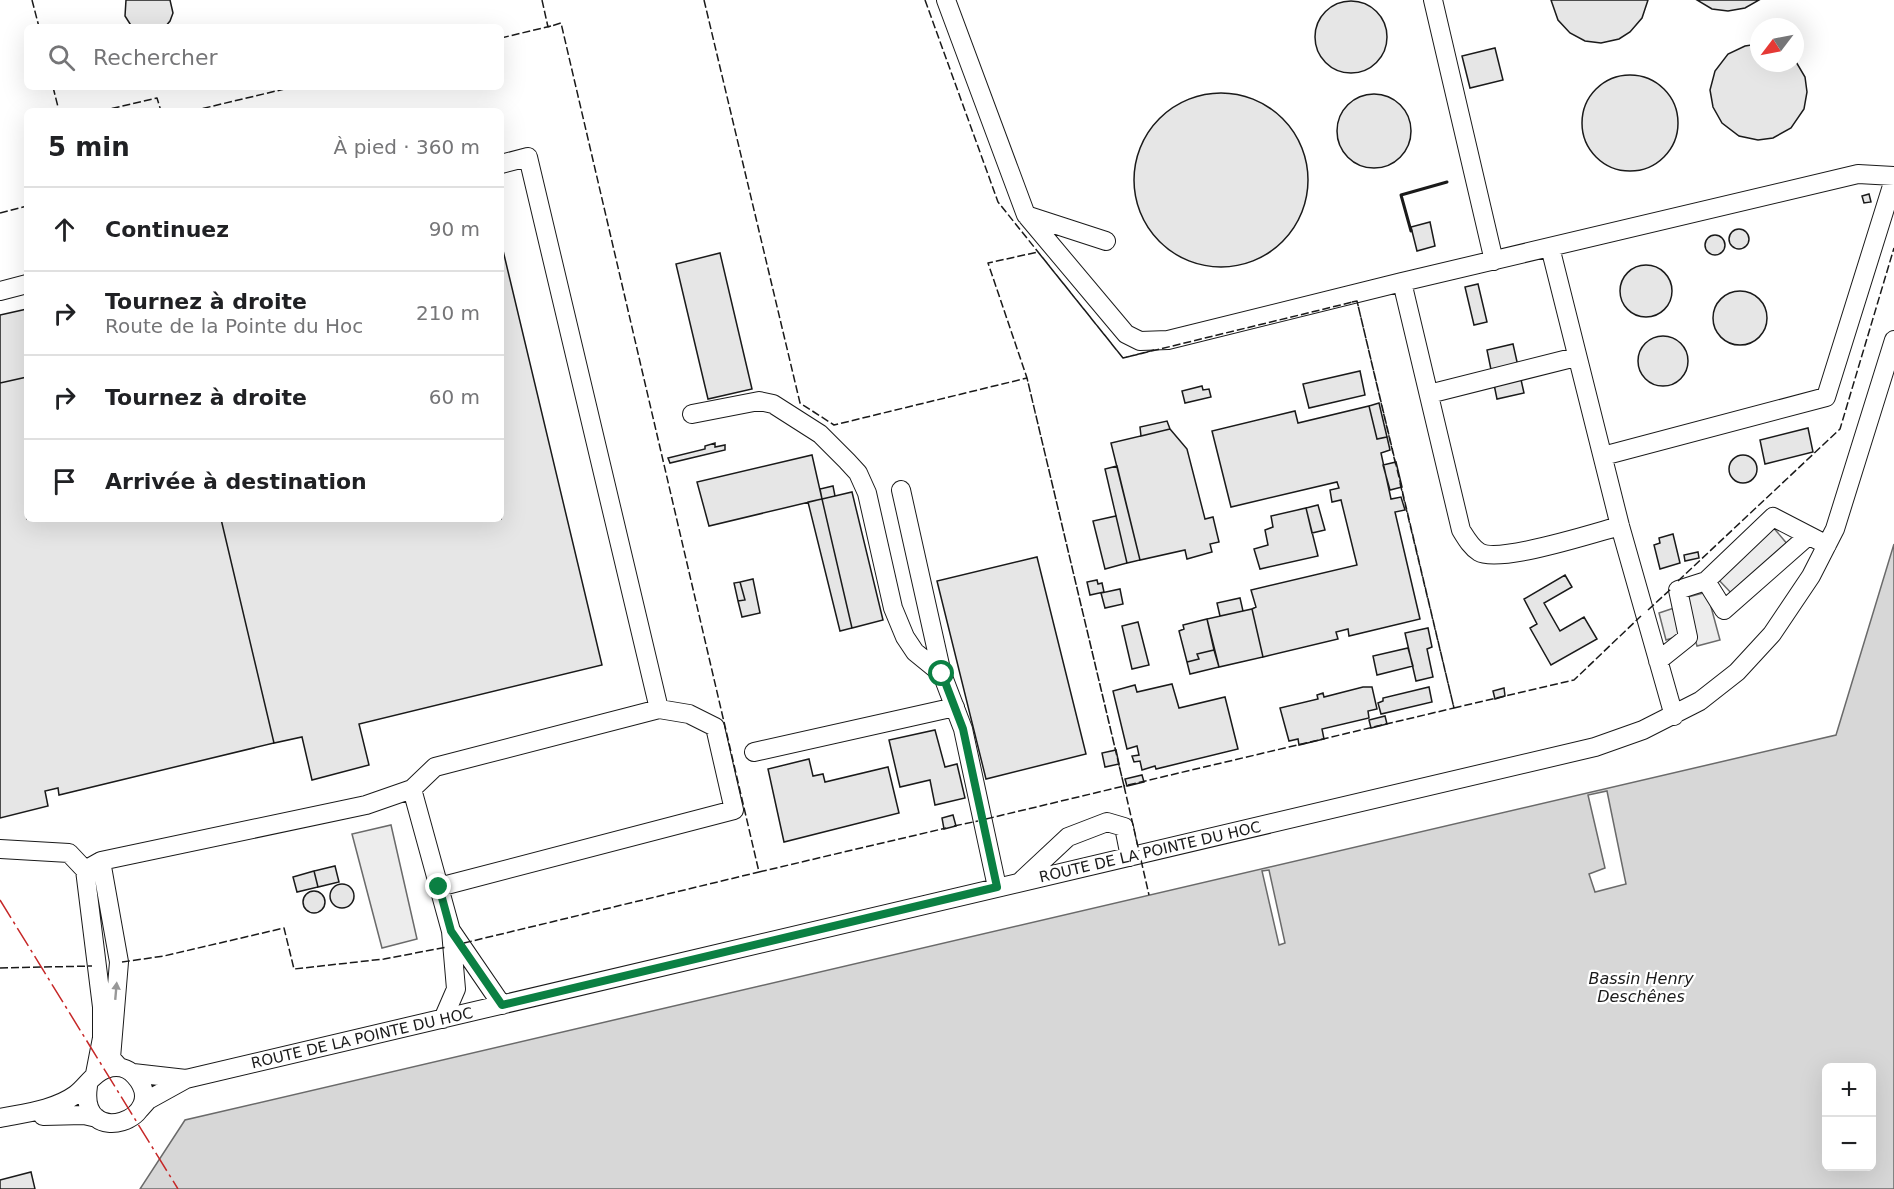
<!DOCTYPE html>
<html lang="fr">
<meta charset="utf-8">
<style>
body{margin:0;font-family:"DejaVu Sans",sans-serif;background:#f2f2f2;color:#202124}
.controls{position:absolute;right:18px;bottom:18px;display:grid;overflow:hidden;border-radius:9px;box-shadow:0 6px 24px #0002}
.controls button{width:54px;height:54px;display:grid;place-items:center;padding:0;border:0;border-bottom:2px solid #e0e0e0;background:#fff;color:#202124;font:30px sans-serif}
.compass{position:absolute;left:1750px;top:18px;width:54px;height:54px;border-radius:50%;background:#fff;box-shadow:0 6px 24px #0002;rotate:238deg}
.stop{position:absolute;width:18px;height:18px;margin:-14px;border:4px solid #0b8043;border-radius:50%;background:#fff}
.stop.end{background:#0b8043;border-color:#fff;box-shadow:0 2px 6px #0008}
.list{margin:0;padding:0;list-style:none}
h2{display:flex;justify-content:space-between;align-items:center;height:78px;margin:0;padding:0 24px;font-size:26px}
h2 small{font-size:20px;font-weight:400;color:#757577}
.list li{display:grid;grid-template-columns:39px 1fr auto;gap:18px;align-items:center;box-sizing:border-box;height:84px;padding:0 24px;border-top:2px solid #e0e0e0}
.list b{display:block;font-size:22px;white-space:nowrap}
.list p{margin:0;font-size:20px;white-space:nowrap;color:#757577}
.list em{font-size:20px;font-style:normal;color:#757577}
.icon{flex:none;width:33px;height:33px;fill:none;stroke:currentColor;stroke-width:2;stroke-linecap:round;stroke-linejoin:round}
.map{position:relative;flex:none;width:1894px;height:1189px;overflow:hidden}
.search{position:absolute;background:#fff;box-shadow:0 6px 24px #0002;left:24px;top:24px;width:480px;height:66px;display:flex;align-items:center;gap:15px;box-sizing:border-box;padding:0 21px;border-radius:9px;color:#757577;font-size:22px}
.panel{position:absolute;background:#fff;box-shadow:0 6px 24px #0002;left:24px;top:108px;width:480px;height:414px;border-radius:9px}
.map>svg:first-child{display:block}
.built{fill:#ededed;stroke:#6a6a6a;stroke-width:1.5}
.water{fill:#d7d7d7;stroke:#6a6a6a;stroke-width:1.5;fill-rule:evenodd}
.pier{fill:#fff;stroke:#6a6a6a;stroke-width:1.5}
.building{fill:#e6e6e6;stroke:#1a1a1a;stroke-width:1.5}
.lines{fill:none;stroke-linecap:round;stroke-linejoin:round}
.minor-casing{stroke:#1a1a1a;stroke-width:20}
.minor{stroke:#fff;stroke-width:18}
.fence{stroke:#1a1a1a;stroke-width:1.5;stroke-dasharray:8 3;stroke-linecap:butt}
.wall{stroke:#1a1a1a;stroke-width:3}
.power{stroke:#c62828;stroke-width:1.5;stroke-dasharray:21 4.5 3 4.5;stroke-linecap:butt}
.oneway{fill:#989898}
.route{stroke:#0b8043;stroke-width:8}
.labels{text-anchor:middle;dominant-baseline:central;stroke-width:4.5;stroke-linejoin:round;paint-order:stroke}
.street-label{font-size:15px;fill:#1a1a1a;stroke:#fff}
.water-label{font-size:16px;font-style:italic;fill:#1a1a1a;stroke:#fff}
</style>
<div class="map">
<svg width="1894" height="1189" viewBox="0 0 1894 1189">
<rect width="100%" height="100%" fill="#fff"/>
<path class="built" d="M1772,526L1789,546L1734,596L1716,577Z
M1707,592L1720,640L1697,646L1684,598Z
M1674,608L1682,635L1666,640L1659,613Z
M391,825L417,939L382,948L352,834Z"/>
<path class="water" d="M1894,544V1189H140L185,1120L1836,735ZM1826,1068H1872V1166H1826Z"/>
<path class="pier" d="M1607,791L1626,884L1595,892L1589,874L1605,868L1588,795Z
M1269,870L1285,943L1279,945L1262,871Z"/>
<path class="building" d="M126,0H170L173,13L170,21L165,27H132L125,16Z
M1551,0H1648L1642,18L1630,32L1619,39L1601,43L1585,41L1570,33L1558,20Z
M1697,0H1759L1745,8L1728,11L1712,9Z
M1315 37a36 36 0 1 1 72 0a36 36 0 1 1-72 0Z
M1758,44L1759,63H1795V60L1805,77L1807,92L1804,109L1791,128L1773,138L1758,140L1739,136L1722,123L1713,107L1710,90L1715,71L1728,54L1745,46Z
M1495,48L1503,80L1470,88L1462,56Z
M1582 123a48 48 0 1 1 96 0a48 48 0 1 1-96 0Z
M1134 180a87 87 0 1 1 174 0a87 87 0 1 1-174 0Z
M1337 131a37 37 0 1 1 74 0a37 37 0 1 1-74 0Z
M1869,194L1871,202L1864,203L1862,196Z
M1430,222L1435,246L1417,251L1411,227Z
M1729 239a10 10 0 1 1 20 0a10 10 0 1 1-20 0Z
M1705 245a10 10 0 1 1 20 0a10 10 0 1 1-20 0Z
M501,242L602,665L359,724L369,765L312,780L302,737L274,743L221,519H501Z
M720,253L752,389L708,399L676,264Z
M1620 291a26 26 0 1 1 52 0a26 26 0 1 1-52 0Z
M1478,284L1487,322L1474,325L1465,287Z
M1713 318a27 27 0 1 1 54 0a27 27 0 1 1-54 0Z
M27,309V377L0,383V315Z
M1638 361a25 25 0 1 1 50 0a25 25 0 1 1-50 0Z
M1513,344L1524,393L1497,399L1487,350Z
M1360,371L1365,395L1309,408L1303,384Z
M27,377V519H221L274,743L59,795L58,788L45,791L48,806L0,818V383Z
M1202,386L1203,390L1209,389L1211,397L1185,403L1182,391Z
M1379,403L1387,437L1377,439L1369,406Z
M1369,406L1377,439L1387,437L1390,450L1381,453L1391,499L1401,497L1405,510L1395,512L1420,619L1349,636L1348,629L1336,632L1338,639L1263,657L1252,609L1256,607L1251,590L1357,565L1341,500L1332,502L1330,490L1339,488L1337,482L1231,507L1212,431L1295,411L1298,423Z
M1167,421L1170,429L1141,436L1140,427Z
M1808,428L1813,452L1765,464L1760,440Z
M1170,429L1187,449L1205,519L1213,517L1219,542L1210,544L1212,552L1187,559L1185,550L1140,560L1111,443Z
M715,443V447L725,445V450L670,463L668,458L705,449V446Z
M1729 469a14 14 0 1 1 28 0a14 14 0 1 1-28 0Z
M812,455L822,499L709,526L697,482Z
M1396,462L1402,487L1390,490L1383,465Z
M1117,466L1140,560L1127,563L1105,469Z
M833,486L835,496L822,499L820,489Z
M852,492L883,620L852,628L822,499Z
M822,499L852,628L840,631L808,502Z
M1318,505L1325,530L1312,533L1306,508Z
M1306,508L1318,556L1260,569L1254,549L1268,545L1265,530L1273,527L1271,516Z
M1116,516L1127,563L1105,569L1093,521Z
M1673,534L1680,563L1660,569L1654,545L1660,543L1659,538Z
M1698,552L1699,558L1685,561L1684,555Z
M1037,557L1086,754L986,779L937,581Z
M1565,575L1572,587L1544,603L1560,631L1584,617L1597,639L1551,665L1530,628L1537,624L1524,599Z
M753,579L760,613L742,617L738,601L745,600L740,582Z
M1097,580L1098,584L1102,583L1104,592L1090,595L1087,582Z
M740,582L745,600L738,601L734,583Z
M1120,589L1123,604L1105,608L1101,593Z
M1240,598L1243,611L1220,616L1217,603Z
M1252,609L1263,657L1219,667L1207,619Z
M1207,619L1214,650L1197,654L1199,659L1187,662L1179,631L1184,629L1183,625Z
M1138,622L1149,665L1132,669L1122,626Z
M1428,628L1432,647L1427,649L1433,677L1416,681L1405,633Z
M1408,648L1413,666L1377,675L1373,656Z
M1214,650L1219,667L1190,674L1187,662L1199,659L1197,654Z
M1172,684L1179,708L1225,697L1238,749L1156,769L1155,766L1142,770L1140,761L1134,762L1132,756L1139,755L1137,746L1127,749L1113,691L1135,685L1137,692Z
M1363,687H1372L1377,709L1368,711L1369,718L1322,729L1324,739L1299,745L1298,739L1289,741L1280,708L1318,699L1317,695L1323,693L1324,697Z
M1429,687L1432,702L1381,714L1378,703L1383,701V698Z
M1504,688L1505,696L1495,699L1493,691Z
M1385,716L1387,724L1371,728L1369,720Z
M935,730L945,767L957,764L965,798L935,805L930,780L900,787L889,740Z
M1116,750L1119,764L1105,767L1102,753Z
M809,759L813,776L823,774L825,782L888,767L899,813L784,842L768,769Z
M1142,775L1144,782L1127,786L1125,779Z
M953,815L956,826L944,829L942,818Z
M335,866L339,882L318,887L314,871Z
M314,871L318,887L297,892L293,877Z
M330 896a12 12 0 1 1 24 0a12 12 0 1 1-24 0Z
M303 902a11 11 0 1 1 22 0a11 11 0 1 1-22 0Z
M31,1172L35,1189H0V1180Z"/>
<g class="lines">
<defs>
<path id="minor" d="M946,0L1026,215
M1433,0L1494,261
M1106,241L1026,215L1126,334L1140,341L1168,340L1402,282
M1550,247L1620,526L1674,716
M0,291L27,284
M1429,394L1576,357
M692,414L759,401L773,404L820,434L847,461L858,473L867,493L893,608L905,637L915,652L942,674
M1603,456L1826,397L1892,186
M901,490L942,674L963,729L997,887
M1620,526C1594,533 1499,564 1479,552C1471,547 1466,538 1461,530L1402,282L1858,174L1894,176
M1706,581L1724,610L1808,536
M1658,661L1688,637L1678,590L1706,581L1773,517L1827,545
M754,752L955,707
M412,789L451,931L456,989L443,1019
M0,849L69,853L85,870L101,861L366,805L412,789L435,767L659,709L528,157L501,164
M101,861L119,962L111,1058L119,1067
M85,870L102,1007V1038L95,1074
M1021,881L1068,837L1107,822L1124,827L1130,857
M439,887L734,810L715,727L689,714L659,709
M452,932L502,1005
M133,1073L186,1079
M140,1109L148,1100L186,1079L1595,747L1643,730L1700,701L1737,672L1772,634L1811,576L1835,529L1894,340
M43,1116L84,1115L97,1118
M0,1118C24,1113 54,1110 75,1095C86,1087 93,1073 106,1069C117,1065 128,1068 135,1076C173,1118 78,1152 88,1086"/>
</defs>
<use href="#minor" class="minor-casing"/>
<use href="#minor" class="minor"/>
<path class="fence" d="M32,0L39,27
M542,0L548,27L561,23L759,872L946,828
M704,0L800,403L834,425L1027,378L1116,752
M925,0L998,202L1123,358L1154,350
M501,38L551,26
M53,87L59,111
M101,111L157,98L161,111
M192,111L293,87
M0,213L27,206
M1038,252L1123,358L1357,301L1454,708L1124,786L1027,378L988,263Z
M1352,302L1357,301L1396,466
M1400,483L1454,708L1574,680L1641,616
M1678,581L1840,429L1894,248
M1648,610L1672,588
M1124,786L1139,851
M986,819L1124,786L1118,761
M954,826L978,821
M1141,860L1149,895
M464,943L759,872
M122,962L164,956L284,928L294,969L384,959L447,947
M0,968L92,966"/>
<path class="wall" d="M1411,231L1401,195L1447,182"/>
<path class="power" d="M0,900L178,1189"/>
</g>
<defs><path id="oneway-solid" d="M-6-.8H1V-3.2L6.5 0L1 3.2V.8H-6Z" transform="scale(1.5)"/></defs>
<use class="oneway" href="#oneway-solid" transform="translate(116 991) rotate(-85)"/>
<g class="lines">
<path class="route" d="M439,887L451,931L502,1005L997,887L963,729L942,674"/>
</g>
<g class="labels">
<g class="street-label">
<text transform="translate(1150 852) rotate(-13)">ROUTE DE LA POINTE DU HOC</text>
<text transform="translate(362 1038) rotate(-13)">ROUTE DE LA POINTE DU HOC</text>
</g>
<g class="water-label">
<text x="1641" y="978">Bassin Henry<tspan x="1641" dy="18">Deschênes</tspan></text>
</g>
</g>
</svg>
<div class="controls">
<button>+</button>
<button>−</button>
</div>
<svg class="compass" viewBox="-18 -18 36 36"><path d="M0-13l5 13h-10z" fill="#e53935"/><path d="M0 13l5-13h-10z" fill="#757577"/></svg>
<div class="stop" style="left:942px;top:674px"></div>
<div class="stop end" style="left:439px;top:887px"></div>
<div class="search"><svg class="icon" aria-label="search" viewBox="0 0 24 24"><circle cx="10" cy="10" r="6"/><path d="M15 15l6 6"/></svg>Rechercher</div>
<section class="panel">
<h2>5 min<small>À pied · 360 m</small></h2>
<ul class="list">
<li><svg class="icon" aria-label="ahead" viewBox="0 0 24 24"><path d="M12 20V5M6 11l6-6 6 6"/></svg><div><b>Continuez</b></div><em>90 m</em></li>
<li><svg class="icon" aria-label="right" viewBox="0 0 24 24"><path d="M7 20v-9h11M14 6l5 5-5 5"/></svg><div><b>Tournez à droite</b><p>Route de la Pointe du Hoc</p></div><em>210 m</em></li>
<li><svg class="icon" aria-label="right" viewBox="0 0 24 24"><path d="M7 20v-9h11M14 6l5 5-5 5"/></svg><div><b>Tournez à droite</b></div><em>60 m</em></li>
<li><svg class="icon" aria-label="arrive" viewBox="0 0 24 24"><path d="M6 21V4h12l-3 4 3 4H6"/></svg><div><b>Arrivée à destination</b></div></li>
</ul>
</section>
</div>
